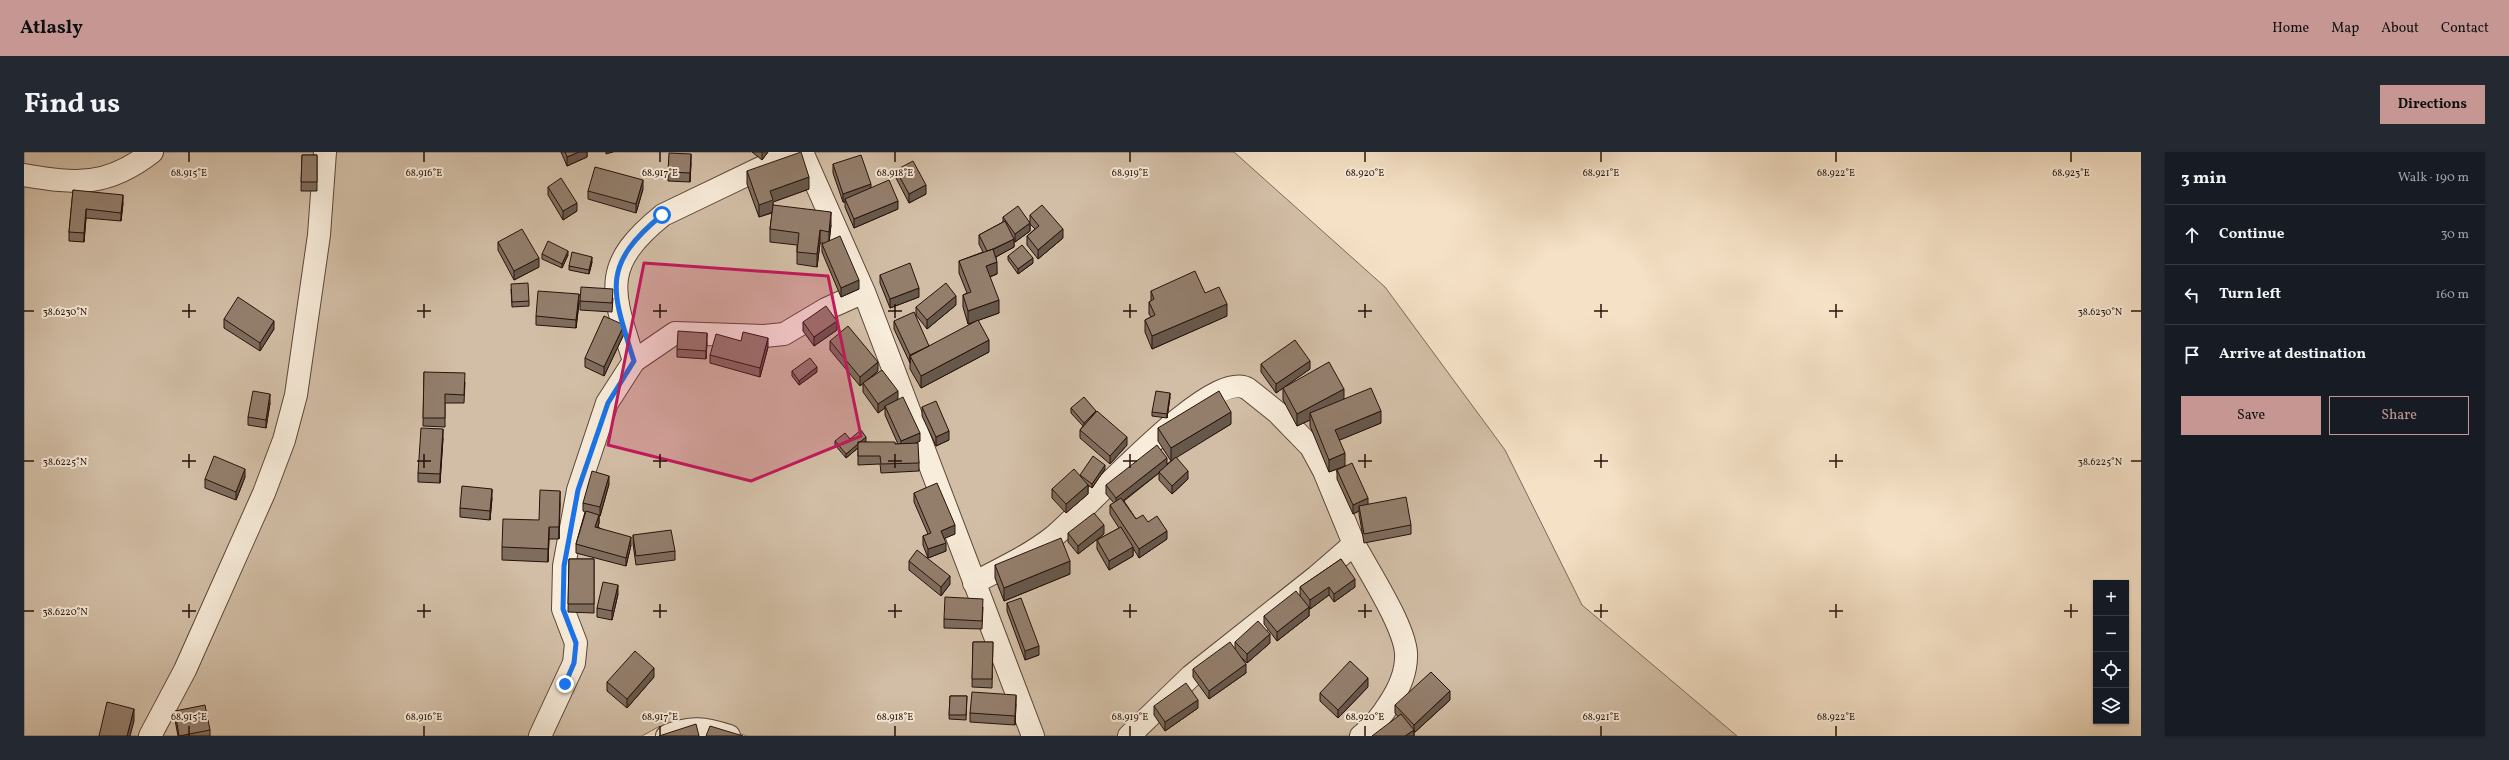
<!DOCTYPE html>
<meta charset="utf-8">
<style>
body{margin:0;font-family:Vollkorn,serif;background:#242831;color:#f1f3f6}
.controls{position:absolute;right:12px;bottom:12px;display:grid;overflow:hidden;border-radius:0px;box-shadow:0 1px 3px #0004}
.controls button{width:36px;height:36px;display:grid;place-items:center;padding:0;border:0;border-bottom:1px solid #363941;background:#171b24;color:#f1f3f6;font:20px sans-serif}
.stop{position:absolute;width:12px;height:12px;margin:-9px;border:3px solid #1a73e8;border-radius:50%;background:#fff}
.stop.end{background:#1a73e8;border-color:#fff;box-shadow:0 1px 4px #0008}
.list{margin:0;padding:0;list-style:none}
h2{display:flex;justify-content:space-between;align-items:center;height:52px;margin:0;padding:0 16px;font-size:17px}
h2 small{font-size:13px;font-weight:400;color:#9ea1a6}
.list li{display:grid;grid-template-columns:26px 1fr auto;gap:12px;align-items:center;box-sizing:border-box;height:60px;padding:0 16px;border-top:1px solid #363941}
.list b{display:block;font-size:15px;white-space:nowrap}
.list em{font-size:13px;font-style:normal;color:#9ea1a6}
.actions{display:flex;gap:8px;padding:12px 16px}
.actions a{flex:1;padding:9px 0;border:1px solid #c59692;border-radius:0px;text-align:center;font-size:14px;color:#c59692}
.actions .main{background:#c59692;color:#111}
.icon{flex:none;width:22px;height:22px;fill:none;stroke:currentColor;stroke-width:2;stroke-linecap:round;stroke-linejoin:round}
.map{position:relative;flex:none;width:2117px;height:584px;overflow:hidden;border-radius:0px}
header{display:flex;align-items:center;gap:24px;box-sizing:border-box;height:56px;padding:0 20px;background:#c59692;color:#111}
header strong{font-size:19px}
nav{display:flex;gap:22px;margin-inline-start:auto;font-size:14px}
.intro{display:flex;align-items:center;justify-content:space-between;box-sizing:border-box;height:96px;padding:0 24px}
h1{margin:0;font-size:28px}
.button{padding:10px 18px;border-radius:0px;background:#c59692;color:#111;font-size:14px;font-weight:700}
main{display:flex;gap:24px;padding:0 24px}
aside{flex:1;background:#171b24;border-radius:0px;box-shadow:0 1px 3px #0004}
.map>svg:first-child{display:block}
.green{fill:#d2bea6;stroke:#7d6858}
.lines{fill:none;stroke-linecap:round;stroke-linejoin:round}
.minor-casing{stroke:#5b4639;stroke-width:24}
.minor{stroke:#f8ecda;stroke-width:22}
.wall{fill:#7e6c5d;stroke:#28120a}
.shaded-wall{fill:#67584c;stroke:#28120a}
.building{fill:#937e6c;stroke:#28120a}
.route{stroke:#1a73e8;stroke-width:5}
.marked{fill:#c2185b;fill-opacity:0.2;stroke:#c2185b;stroke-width:3;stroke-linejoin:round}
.ticks{fill:none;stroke:#28120a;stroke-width:1.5}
.ticks-label{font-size:10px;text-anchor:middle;fill:#28120a;stroke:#f8ecda;stroke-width:4;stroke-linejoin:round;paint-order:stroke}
</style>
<header>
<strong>Atlasly</strong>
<nav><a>Home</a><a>Map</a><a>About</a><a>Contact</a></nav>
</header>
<div class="intro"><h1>Find us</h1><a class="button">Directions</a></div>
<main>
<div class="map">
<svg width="2117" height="584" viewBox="0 0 2117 584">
<rect width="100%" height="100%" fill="#f5e1c6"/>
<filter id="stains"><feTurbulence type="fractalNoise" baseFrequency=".005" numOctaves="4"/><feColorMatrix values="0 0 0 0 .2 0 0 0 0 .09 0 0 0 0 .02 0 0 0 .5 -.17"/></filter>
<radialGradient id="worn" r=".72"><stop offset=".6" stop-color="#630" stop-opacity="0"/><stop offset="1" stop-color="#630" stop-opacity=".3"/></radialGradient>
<path class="green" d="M0,0H1210L1361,135L1481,298L1558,453L1713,584H723L672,567L634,575L618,584H0Z"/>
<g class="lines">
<defs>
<path id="minor" d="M778,0L840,140L1009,584
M0,23C53,32 83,35 128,0
M610,209C588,139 576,114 639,63L770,0
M1330,392C1344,418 1380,473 1382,501C1383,520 1375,537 1365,552C1357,565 1349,575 1337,584
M950,431C976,417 1005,404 1029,385C1059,362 1188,213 1224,237L1254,261L1287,295L1300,319L1330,392L1292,425L1167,524L1105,584
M126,584L161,518L240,341L260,288L272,243L295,83L301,0
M516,584L550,511L552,491L539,457L540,414L554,338L583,251L610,209L651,181L740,184L760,182L802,157L840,140
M643,584C666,574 681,576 705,584"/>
</defs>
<use href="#minor" class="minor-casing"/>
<use href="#minor" class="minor"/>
</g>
<path class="wall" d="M537,0H563V5L543,14Z
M728,0H744L738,8Z
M278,3H293V39H277Z
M667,11L666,30L644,29V20Z
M809,12L847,36L874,57L830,76L821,55V50H819L809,21Z
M872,18L902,42L885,51L872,26Z
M723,19L785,37L749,50V53L807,73L805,89L835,137L817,145L798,100V92L799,91H796L793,115L773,112V93L746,90V77L748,61L735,65L723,32Z
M524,35L553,59L539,68L524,43Z
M619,37L612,61L564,47V39Z
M49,38L99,51L97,69L62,66L60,90L45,89V80Z
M1006,63L1039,86L1014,107L1003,93V84L1011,77L1006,72V79L991,90L990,89V95L972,105L973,122L966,125L975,161L944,172L939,155V143L943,141L935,121V109L959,100L955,92V83L979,70V65L1006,70Z
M474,90L515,115L490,128L474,98Z
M518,102L544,103L538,116L518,107Z
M984,104L1009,111L994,122L984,108Z
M568,110L565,122L545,118V114Z
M856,123L895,145L866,156L856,131Z
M487,137L505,149V154L488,155Z
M1127,139L1181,141L1203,164L1128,197L1121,180V168L1127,165L1125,162V150L1127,149Z
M589,146L588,160L556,158V149Z
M555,151L552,176L512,173V164Z
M932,153L903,177L892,163V155Z
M200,167L250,177L236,199L200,176Z
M870,169L905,194L965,200L897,236L886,217V211L870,177Z
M779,170L813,178L790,194L779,179Z
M600,182L580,224L561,215V206Z
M806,189L854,219L836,234L806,198Z
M683,190L682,207L653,205V197Z
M744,195L736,225L686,211V203Z
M1237,212L1286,217L1263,233L1320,247L1357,271L1315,288L1321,314L1305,320L1286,274V268L1273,274L1259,248V236L1252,241L1237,220Z
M768,219L793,220L775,233L768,224Z
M400,220L441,230L440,251H421V275L399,274Z
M839,231L874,247L869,250L896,289L892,291L895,311V319L857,321L856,312L834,313V296L822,306L811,293V289L826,287L842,289L841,290L874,292L861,263V256L854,261L839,240Z
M1146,245L1143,266L1128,264V260Z
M246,251L242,276L224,273V265Z
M898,255L925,288L912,294L898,264Z
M1047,256L1103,293L1086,312L1056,286V278L1059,274L1047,261Z
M1207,272L1152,305L1164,327L1148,342L1135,328V321L1100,349L1112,367L1124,370L1143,387L1115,406L1109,396V404L1085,418L1073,397V388L1095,376L1086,362V353L1090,351L1082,342V333L1143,312L1147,309L1134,289V276Z
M419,286L416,331L394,330V321Z
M1081,317L1068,336L1064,333V342L1042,361L1028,346V337L1056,324Z
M1313,318L1344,352L1387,373V382L1340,391L1335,362V359L1329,362L1313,327Z
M221,325L212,348L181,336V327Z
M585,332L576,364H575V371L574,375L607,393L602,414L552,401V392L561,360L559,359V351Z
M890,341L931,382L920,386L922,399L904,406L899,393V384L904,382L890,350Z
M468,346L466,368L436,365V356Z
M536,351L535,387H525L524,410L478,408V395L515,368Z
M1044,381L1080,382L1054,402L1044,390Z
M609,383L651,399V408L612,413L609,392Z
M545,407H570V461L544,460Z
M1317,407L1331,435L1310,450L1305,443L1286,457L1285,456V464L1253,489L1240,472V464L1276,444V435Z
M885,409L926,432L917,444L885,418Z
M971,413L1046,422L980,449L971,426Z
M594,442L588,468L573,465V456Z
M983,451L1015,503L1001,508L983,459Z
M959,455L958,477L920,476V467Z
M949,490H969L968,536L948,535Z
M1211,490L1246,491L1223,511L1216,504L1222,521L1185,547L1169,525V517L1211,497Z
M630,525L603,556L583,539V530Z
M1344,535L1314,566L1296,549V541Z
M926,544H943L942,568L925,567Z
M1426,548L1390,581V584L1371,561V553Z
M992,552L991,573L946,570V561Z
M1130,554L1174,556L1141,579L1130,563Z
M151,559L186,578V584H154L151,568Z"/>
<path class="shaded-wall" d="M555,0H563V5L543,14V5Z
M582,0H589L582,2Z
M738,0H744L738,8Z
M667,2V11L666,30V21Z
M785,25V37L749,50V60L735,65V53L746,39Z
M619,28V37L612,61V52Z
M847,32V41L821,47V50H819V42Z
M902,33V42L885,51V42Z
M99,43V51L97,69V61Z
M874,49V57L830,76V67Z
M553,51V59L539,68V59Z
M62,57V66L60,90V81Z
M807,60V73L805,92V80Z
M1006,71V79L991,90V82Z
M1039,77V86L1014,107V98Z
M796,78V91L793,115V102Z
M990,87V95L964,109V100Z
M544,99V103L538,116V112Z
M568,105V110L565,122V118Z
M515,106V115L490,128V119Z
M1009,106V111L994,122V117Z
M973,110V122L962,126V114Z
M835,128V137L817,145V136Z
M895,136V145L866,156V147Z
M555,142V151L552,176V168Z
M932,144V153L903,177V168Z
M975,148V161L944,172V159Z
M1203,152V164L1128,197V184Z
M250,169V177L236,199V191Z
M813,169V178L790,194V185Z
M600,173V182L580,224V215Z
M683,181V190L682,207V199Z
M744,186V195L736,225V216Z
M965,188V200L897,236V224Z
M905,194L886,204V211V203Z
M1286,209V217L1252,241V232Z
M854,210V219L836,234V225Z
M793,215V220L775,233V229Z
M1320,237V250L1286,261V268L1273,274V262Z
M874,239V247L861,256V254V256L854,261V252Z
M1146,241V245L1143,266V262Z
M246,242V251L242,276V268Z
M1072,259L1060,275V271Z
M1357,259V271L1311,290V278Z
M1207,260V272L1147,309V296Z
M419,277V286L416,331V322Z
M925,279V288L912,294V285Z
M896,281V289L877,298V289Z
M842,285V289L822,306V302Z
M1103,285V293L1086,312V304Z
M1321,301V314L1305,320V308Z
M1143,306V314L1135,320V321L1092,354V346Z
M1081,313V317L1068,336V332Z
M221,317V325L212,348V340Z
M1164,319V327L1148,342V334Z
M585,324V332L576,364V355Z
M1064,333V342L1042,361V352Z
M468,337V346L466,368V359Z
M536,339V351L535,387V375Z
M1344,346V355L1335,354V359L1329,362V353Z
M575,363V371L571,383V375Z
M931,373V382L917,388V379Z
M1080,373V382L1054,402V394Z
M525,375V387L524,410V397Z
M1143,379V387L1115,406V397Z
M607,385V393L602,414V406Z
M922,391V399L904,406V397Z
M1109,395V404L1085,418V409Z
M1046,409V422L980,449V436Z
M926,424V432L917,444V435Z
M1331,427V435L1310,450V442Z
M594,433V442L588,468V459Z
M1305,435V443L1286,457V448Z
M1285,455V464L1253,489V480Z
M1246,482V491L1223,511V502Z
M1015,494V503L1001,508V499Z
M1222,512V521L1185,547V539Z
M630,516V525L603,556V547Z
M1344,526V535L1314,566V558Z
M1426,539V548L1390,581V573Z
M992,543V552L991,573V564Z
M1174,548V556L1141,579V570Z
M110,557V569L106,584H103Z
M1390,578V584H1381Z"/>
<path class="building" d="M541,0H555L543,5Z
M777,0L785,25L746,39L749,48L735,53L723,19Z
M645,1L667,2L666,21L644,20Z
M278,3H293V30H277Z
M837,3L847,32L819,42L809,12Z
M889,9L902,33L885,42L872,18Z
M571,15L619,28L612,52L564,39Z
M537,26L553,51L539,59L524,35Z
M865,28L874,49L830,67L821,47Z
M49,38L99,43L97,61L62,57L60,81L45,80Z
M749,53L807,60L805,80L796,78L793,102L773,100L775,81L746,77Z
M1018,53L1039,77L1014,98L1003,84L1015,74L1006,63Z
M994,54L1006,71L991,82L979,65Z
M981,69L990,87L969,97L963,99L955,83Z
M498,77L515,106L490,119L474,90Z
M816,84L835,128L817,136L798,92Z
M524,89L544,99L538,112L518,102Z
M998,93L1009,106L994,117L984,104Z
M969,97L973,110L962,114L975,148L944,159L939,143L947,140L935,109Z
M548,100L568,105L565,118L545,114Z
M886,111L895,136L866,147L856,123Z
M1171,119L1181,141L1195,135L1203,152L1128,184L1121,168L1131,163L1125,150L1130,147L1127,139Z
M504,131L505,149L488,150L487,132Z
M922,131L932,144L903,168L892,155Z
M557,135L589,137L588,151L556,149Z
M514,139L555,142L552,168L512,164Z
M214,145L250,169L236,191L200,167Z
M802,154L813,169L790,185L779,170Z
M890,160L905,194L886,203L870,169Z
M580,164L600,173L580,215L561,206Z
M954,168L965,188L897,224L886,204Z
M824,174L854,210L836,225L806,189Z
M654,179L683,181L682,199L653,197Z
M719,180L744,186L736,216L686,203L692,182L717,189Z
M1271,188L1286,209L1252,232L1237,212Z
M786,206L793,215L775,229L768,219Z
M1305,210L1320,237L1273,262L1259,236Z
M858,218L874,239L854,252L839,231Z
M400,220L441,221L440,243L421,242V266H399Z
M1347,236L1357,259L1311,278L1321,301L1305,308L1286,261Z
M229,239L246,242L242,268L224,265Z
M1132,239L1146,241L1143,262L1128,260Z
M1195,239L1207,260L1147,296L1134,276Z
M879,245L896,281L877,289L861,254Z
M1060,245L1072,259L1060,271L1047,256Z
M912,249L925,279L912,285L898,255Z
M1073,259L1103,285L1086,304L1056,278Z
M397,276L419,277L416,322L394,321Z
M837,278L842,285L836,290H834V292L822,302L811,289L821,281L826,287Z
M834,290H871V292L894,291L895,311L857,312L856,304H834Z
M1133,293L1143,306L1092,346L1082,333Z
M190,304L221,317L212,340L181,327Z
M1069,304L1081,313L1068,332L1056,323Z
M1152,305L1164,319L1148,334L1135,320Z
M1328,311L1344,346L1329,353L1313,318Z
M1050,317L1064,333L1042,352L1028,337Z
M568,319L585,324L576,355L559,351Z
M913,331L931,373L917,379L922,391L904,397L899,384L907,381L890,341Z
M438,334L468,337L466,359L436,356Z
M516,338L536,339L535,375H525L524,397L478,395L479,367L515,368Z
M1382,345L1387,373L1340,382L1335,354Z
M1097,346L1112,367L1119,363L1124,370L1133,364L1143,379L1115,397L1086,353Z
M562,359L575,363L571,375L607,385L602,406L552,392Z
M1070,361L1080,373L1054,394L1044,381Z
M1097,375L1109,395L1085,409L1073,388Z
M647,378L651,399L612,404L609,383Z
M1037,386L1046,409L980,436L971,413Z
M893,398L926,424L917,435L885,409Z
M545,407H570V452H544Z
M1317,407L1331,427L1310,442L1305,435L1286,448L1276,435Z
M579,430L594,433L588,459L573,456Z
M1272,439L1285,455L1253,480L1240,464Z
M921,445L959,447L958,469L920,467Z
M997,446L1015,494L1001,499L983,451Z
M1234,469L1246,482L1223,502L1211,490Z
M949,490H969L968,527H948Z
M1206,490L1222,512L1185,539L1169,517Z
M611,499L630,516L603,547L583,530Z
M1326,509L1344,526L1314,558L1296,541Z
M1407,520L1426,539L1390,573L1371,553Z
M1162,531L1174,548L1141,570L1130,554Z
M948,540L992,543L991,564L946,561Z
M926,544H943L942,563H925Z
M83,550L110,557L103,584H75Z
M181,553L186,578L155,584L151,559Z
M1377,562L1390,578L1381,584H1348Z
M672,572L675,584H635Z
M686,574L719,584H682Z"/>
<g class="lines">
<path class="route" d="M541,532L550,511L552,491L539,457L540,414L554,338L584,251L610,209C588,139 576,114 638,63"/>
</g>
<path class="marked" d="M620,111L804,124L837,284L727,329L584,293Z"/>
<path class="ticks" d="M165,0V10M400,0V10M636,0V10M871,0V10M1106,0V10M1341,0V10M1577,0V10M1812,0V10M2047,0V10M165,152V166M400,152V166M636,152V166M871,152V166M1106,152V166M1341,152V166M1577,152V166M1812,152V166M0,159H10M158,159H172M393,159H407M629,159H643M864,159H878M1099,159H1113M1334,159H1348M1570,159H1584M1805,159H1819M2107,159H2117M165,302V316M400,302V316M636,302V316M871,302V316M1106,302V316M1341,302V316M1577,302V316M1812,302V316M0,309H10M158,309H172M393,309H407M629,309H643M864,309H878M1099,309H1113M1334,309H1348M1570,309H1584M1805,309H1819M2107,309H2117M165,452V466M400,452V466M636,452V466M871,452V466M1106,452V466M1341,452V466M1577,452V466M1812,452V466M2047,452V466M0,459H10M158,459H172M393,459H407M629,459H643M864,459H878M1099,459H1113M1334,459H1348M1570,459H1584M1805,459H1819M2040,459H2054M165,574V584M400,574V584M636,574V584M871,574V584M1106,574V584M1341,574V584M1577,574V584M1812,574V584"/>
<g class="ticks-label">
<text x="165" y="24">68.915°E</text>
<text x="400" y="24">68.916°E</text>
<text x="636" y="24">68.917°E</text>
<text x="871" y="24">68.918°E</text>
<text x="1106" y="24">68.919°E</text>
<text x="1341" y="24">68.920°E</text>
<text x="1577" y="24">68.921°E</text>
<text x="1812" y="24">68.922°E</text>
<text x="2047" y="24">68.923°E</text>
<text x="41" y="163">38.6230°N</text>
<text x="2076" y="163">38.6230°N</text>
<text x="41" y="313">38.6225°N</text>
<text x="2076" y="313">38.6225°N</text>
<text x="41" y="463">38.6220°N</text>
<text x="165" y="568">68.915°E</text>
<text x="400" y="568">68.916°E</text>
<text x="636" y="568">68.917°E</text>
<text x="871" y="568">68.918°E</text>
<text x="1106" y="568">68.919°E</text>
<text x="1341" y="568">68.920°E</text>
<text x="1577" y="568">68.921°E</text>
<text x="1812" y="568">68.922°E</text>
</g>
<rect width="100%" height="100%" filter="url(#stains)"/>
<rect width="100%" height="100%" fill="url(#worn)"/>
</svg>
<div class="controls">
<button>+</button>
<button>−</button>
<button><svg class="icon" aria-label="locate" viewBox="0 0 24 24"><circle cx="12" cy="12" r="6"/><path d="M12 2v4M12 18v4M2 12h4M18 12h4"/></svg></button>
<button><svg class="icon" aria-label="layers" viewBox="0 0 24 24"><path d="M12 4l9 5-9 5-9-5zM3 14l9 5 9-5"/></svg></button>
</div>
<div class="stop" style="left:638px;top:63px"></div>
<div class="stop end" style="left:541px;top:532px"></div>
</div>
<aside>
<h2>3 min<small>Walk · 190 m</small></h2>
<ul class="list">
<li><svg class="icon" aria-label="ahead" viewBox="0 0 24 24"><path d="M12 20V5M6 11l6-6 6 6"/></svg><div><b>Continue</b></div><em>30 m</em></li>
<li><svg class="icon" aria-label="left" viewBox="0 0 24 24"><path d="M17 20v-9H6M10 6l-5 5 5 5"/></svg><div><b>Turn left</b></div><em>160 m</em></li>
<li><svg class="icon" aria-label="arrive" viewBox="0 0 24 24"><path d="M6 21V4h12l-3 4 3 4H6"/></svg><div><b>Arrive at destination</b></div></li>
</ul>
<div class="actions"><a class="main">Save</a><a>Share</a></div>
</aside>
</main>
